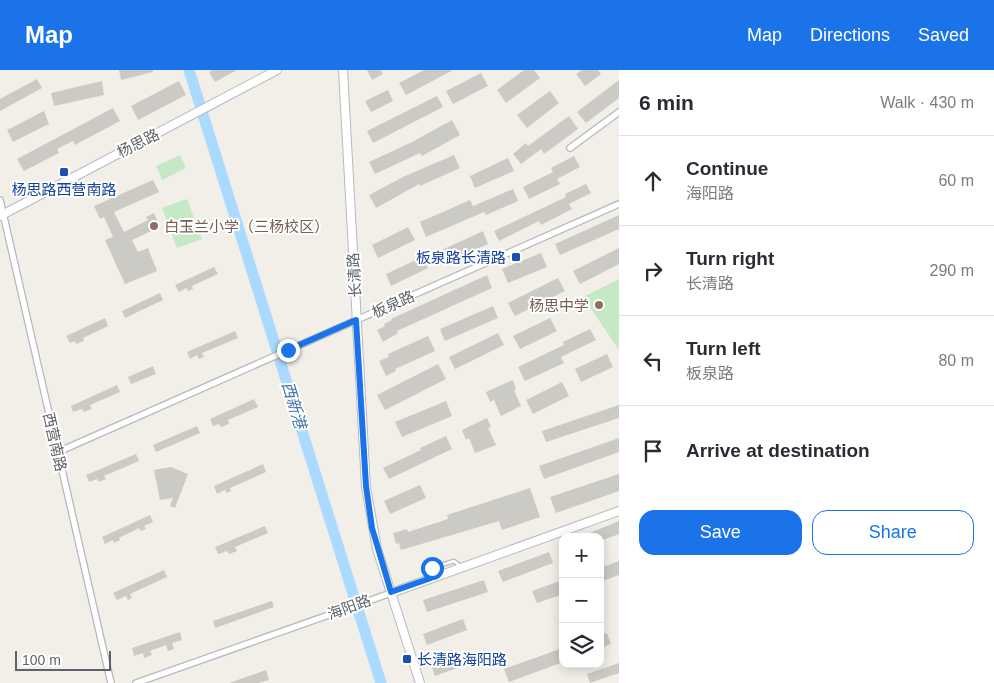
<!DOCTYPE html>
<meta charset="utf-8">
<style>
body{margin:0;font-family:Helvetica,"Noto Sans SC",sans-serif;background:#f2f2f3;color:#2b2b33}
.controls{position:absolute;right:15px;bottom:15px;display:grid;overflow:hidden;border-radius:10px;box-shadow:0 2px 12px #0003}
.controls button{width:45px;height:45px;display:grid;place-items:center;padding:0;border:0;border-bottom:1px solid #e1e1e2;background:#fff;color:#2b2b33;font:25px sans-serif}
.scale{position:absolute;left:15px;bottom:12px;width:96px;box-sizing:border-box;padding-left:5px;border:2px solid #5f6368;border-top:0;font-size:14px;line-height:18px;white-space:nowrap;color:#5f6368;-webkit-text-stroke:4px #fff;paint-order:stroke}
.stop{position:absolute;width:15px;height:15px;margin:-11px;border:4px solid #1a73e8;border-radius:50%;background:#fff}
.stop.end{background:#1a73e8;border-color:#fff;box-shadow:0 1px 5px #0008}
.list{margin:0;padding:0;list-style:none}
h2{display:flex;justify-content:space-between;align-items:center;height:65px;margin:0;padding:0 20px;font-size:21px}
h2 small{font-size:16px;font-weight:400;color:#7c7c81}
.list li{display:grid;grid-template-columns:32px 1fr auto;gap:15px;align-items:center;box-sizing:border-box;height:90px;padding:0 20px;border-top:1px solid #e1e1e2}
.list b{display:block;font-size:19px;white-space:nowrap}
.list p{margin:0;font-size:16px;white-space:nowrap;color:#7c7c81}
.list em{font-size:16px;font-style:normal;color:#7c7c81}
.actions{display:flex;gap:10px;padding:15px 20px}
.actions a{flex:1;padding:11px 0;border:1px solid #1a73e8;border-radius:15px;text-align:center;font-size:18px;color:#1a73e8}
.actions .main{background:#1a73e8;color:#fff}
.icon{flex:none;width:28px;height:28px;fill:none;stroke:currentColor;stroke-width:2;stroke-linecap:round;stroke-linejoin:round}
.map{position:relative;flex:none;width:619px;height:613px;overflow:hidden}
header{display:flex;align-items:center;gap:30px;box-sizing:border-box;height:70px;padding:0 25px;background:#1a73e8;color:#fff}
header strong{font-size:24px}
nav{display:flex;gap:28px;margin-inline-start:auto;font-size:18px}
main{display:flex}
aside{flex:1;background:#fff}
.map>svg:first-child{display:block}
.green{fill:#c5e8c5}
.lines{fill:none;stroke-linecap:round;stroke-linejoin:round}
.river{stroke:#aadaff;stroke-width:11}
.building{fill:#cccac5}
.lane-casing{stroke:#b5b8bc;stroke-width:5}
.street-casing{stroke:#b5b8bc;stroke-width:8}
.secondary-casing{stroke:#b6babf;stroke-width:10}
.lane{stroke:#fff;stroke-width:2.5}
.street{stroke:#fff;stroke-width:5.5}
.secondary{stroke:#fff;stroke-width:8}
.route{stroke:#1a73e8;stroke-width:6}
.transit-dot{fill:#1a4fb4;stroke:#fff;stroke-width:2}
.education-dot{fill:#8d6e63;stroke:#fff;stroke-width:2}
.labels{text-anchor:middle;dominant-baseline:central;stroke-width:4;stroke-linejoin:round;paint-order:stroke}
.street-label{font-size:15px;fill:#5f6368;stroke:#fff}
.transit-label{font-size:15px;fill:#164399;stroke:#fff}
.education-label{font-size:15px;fill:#785e54;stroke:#fff;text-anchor:start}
.water-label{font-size:16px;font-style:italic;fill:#4174aa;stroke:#fff}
</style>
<header>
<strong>Map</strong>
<nav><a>Map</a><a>Directions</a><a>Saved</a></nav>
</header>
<main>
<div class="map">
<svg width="619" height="613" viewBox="0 0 619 613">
<rect width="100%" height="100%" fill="#f1efe8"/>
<path class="green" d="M180,85L186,98L162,110L156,96Z
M187,129L202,169L177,178L162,138Z
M619,209V280L583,227Z"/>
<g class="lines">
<path class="river" d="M189,0L381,613"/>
</g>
<path class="building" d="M119,0H153V2L121,10Z
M212,0H237L215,12L209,2Z
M367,0H381L383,4L372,10Z
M424,0H453L406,25L399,13Z
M524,0H534L540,8L506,33L497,20Z
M582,0H598L601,4L585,16L576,4Z
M481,3L488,16L453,34L446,21Z
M37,9L42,18L0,41V29Z
M619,10V28L586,53L577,42Z
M102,11L104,25L54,36L51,23Z
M179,11L186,25L138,50L131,36Z
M388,20L393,31L371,42L365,31Z
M550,21L559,33L527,58L517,45Z
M437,26L443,37L373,73L367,61Z
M113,38L120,51L75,75L73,71L57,79L59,83L24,101L22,98L17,89Z
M44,41L49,54L13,72L7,60Z
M569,46L578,59L544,84L541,79L521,94L513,84L526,73L528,76Z
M452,50L460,65L422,86L420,83L375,104L369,92L412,72Z
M454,85L460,98L420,116L419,114L376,138L369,125L405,106Z
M574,86L580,97L557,109L560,114L529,129L523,117L553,102L551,98Z
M508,88L514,101L475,118L470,106Z
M153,110L159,122L114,142L124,162L148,150L146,147L154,143L160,157L132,170L138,182L148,178L157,201L125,214L105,170L113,167L104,147L100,149L94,136Z
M586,114L591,123L569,134L572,139L541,155L539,151L499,171L494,161L566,127L565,124Z
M513,119L518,131L486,145L484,142L426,167L420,152L470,130L473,136Z
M619,145V159L560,185L555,174Z
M408,157L415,170L378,188L372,175Z
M483,161L488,174L438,196L433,184Z
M619,178V194L580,214L573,201Z
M541,183L547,197L508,213L502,199Z
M422,187L428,198L391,216L386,204Z
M214,197L218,204L192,216L193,219L188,221L186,218L179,222L175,215Z
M487,205L492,218L397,261L398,263L383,272L377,260L385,256L384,254L392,250L391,249Z
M558,208L565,221L515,246L508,233Z
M160,223L163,230L125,248L122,241Z
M493,236L498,248L445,271L440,259Z
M105,248L108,256L83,268L84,271L76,274L75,271L70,273L66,266Z
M550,248L557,261L520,279L513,266Z
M590,259L596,270L561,287L564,293L525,311L518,297L564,275L563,272Z
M235,261L238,268L202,283L204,287L199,289L197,285L190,289L187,282Z
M498,263L504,275L455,299L449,287Z
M428,266L435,281L395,299L396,301L386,306L379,291L389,287L388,284Z
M607,284L613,297L581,312L575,299Z
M438,294L446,309L385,340L377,325Z
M153,296L156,304L131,314L128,307Z
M513,310L516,319L514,320L521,336L501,346L494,330L490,332L486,322Z
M562,312L569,326L533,344L526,330Z
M117,315L120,322L90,335L92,339L84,342L82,339L73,342L71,336Z
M254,329L258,337L228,350L229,354L221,357L219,354L213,356L210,349Z
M446,331L452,346L402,367L395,352Z
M619,335V348L546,372L542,361Z
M487,348L491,357L488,358L496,375L475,383L469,368L466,370L462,360Z
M197,356L200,363L156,382L153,375Z
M446,366L452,379L389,409L383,398L421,380L420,378Z
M619,368V382L544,409L539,396Z
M136,384L139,391L104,406L106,409L99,412L97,409L89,412L86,405Z
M263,394L266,402L230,418L231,421L227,423L225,420L217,424L214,416Z
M171,397L188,404L175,438L170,436L173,428L160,430L154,400Z
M619,404V421L556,443L550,427Z
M420,415L426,428L390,444L384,431Z
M530,418L540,447L502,460L499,451L401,480L399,473L396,474L393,463L407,459L408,462L448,449L447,445Z
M150,445L153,452L144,456L146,459L141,461L139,458L119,468L120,470L114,473L113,470L105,474L102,467Z
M619,451V464L600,471V467H580Z
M265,456L268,463L235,477L237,481L229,484L227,481L218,484L215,477Z
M549,482L553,493L503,512L498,501Z
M619,491V505L600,512V498Z
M164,500L167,507L130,524L132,528L128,530L126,526L117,530L113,523Z
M484,510L488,522L427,542L423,530Z
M563,510V524L537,533L532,521Z
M272,531L274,537L215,558L213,551Z
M463,549L467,560L427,575L423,564Z
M180,562L182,570L172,573L174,579L168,581L166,575L150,581L152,585L144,588L143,583L134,586L132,578Z
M607,563L611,574L600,578V565Z
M560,579L563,592L509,612L504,599Z
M470,581L474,592L435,606L431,595Z
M619,593V603L590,613L587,604Z
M266,600L269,610L258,613H229Z"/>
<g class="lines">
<defs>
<path id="lane" d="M431,508L432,498L454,491L460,496"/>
<path id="street" d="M570,78L619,42
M0,130L111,613
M58,382L619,134
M136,613L391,523"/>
<path id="secondary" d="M343,0L366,417L377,479L420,613
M0,146L277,0
M391,523L619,441"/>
</defs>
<use href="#lane" class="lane-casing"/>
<use href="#street" class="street-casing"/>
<use href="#secondary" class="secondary-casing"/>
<use href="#lane" class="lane"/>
<use href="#street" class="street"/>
<use href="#secondary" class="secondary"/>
</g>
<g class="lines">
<path class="route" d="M288,280L356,250L366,416L372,458L391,522L431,508L432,498"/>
</g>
<g class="transit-dot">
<rect x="59" y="97" width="10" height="10" rx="2.5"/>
<rect x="511" y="182" width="10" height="10" rx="2.5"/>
<rect x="402" y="584" width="10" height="10" rx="2.5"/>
</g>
<g class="education-dot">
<circle cx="154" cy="156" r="5"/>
<circle cx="599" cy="235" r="5"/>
</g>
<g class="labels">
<g class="street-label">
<text transform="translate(138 73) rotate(-27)">杨思路</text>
<text transform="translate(354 205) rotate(-93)">长清路</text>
<text transform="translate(393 234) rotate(-24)">板泉路</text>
<text transform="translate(55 372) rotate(77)">西营南路</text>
<text transform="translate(349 537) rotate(-20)">海阳路</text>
</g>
<g class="transit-label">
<text x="64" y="119">杨思路西营南路</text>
<text x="506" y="187" text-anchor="end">板泉路长清路</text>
<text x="417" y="589" text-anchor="start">长清路海阳路</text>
</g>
<g class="education-label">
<text x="164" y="156">白玉兰小学（三杨校区）</text>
<text x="589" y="235" text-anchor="end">杨思中学</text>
</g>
<g class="water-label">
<text transform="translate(294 335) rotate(73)">西新港</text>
</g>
</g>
</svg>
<div class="controls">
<button>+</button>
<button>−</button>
<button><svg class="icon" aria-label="layers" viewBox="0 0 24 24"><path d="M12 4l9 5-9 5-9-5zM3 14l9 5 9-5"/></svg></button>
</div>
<div class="scale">100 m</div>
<div class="stop" style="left:432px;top:498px"></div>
<div class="stop end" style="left:288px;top:280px"></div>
</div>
<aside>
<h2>6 min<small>Walk · 430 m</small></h2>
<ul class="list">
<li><svg class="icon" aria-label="ahead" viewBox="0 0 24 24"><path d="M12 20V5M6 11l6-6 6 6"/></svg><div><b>Continue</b><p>海阳路</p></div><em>60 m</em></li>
<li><svg class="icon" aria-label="right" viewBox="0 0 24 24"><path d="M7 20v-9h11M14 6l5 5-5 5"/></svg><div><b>Turn right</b><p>长清路</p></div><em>290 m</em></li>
<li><svg class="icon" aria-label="left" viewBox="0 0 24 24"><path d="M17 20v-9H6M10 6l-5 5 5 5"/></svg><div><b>Turn left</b><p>板泉路</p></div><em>80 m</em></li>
<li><svg class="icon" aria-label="arrive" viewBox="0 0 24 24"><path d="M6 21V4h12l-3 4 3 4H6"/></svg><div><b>Arrive at destination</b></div></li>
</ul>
<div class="actions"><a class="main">Save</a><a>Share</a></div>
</aside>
</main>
